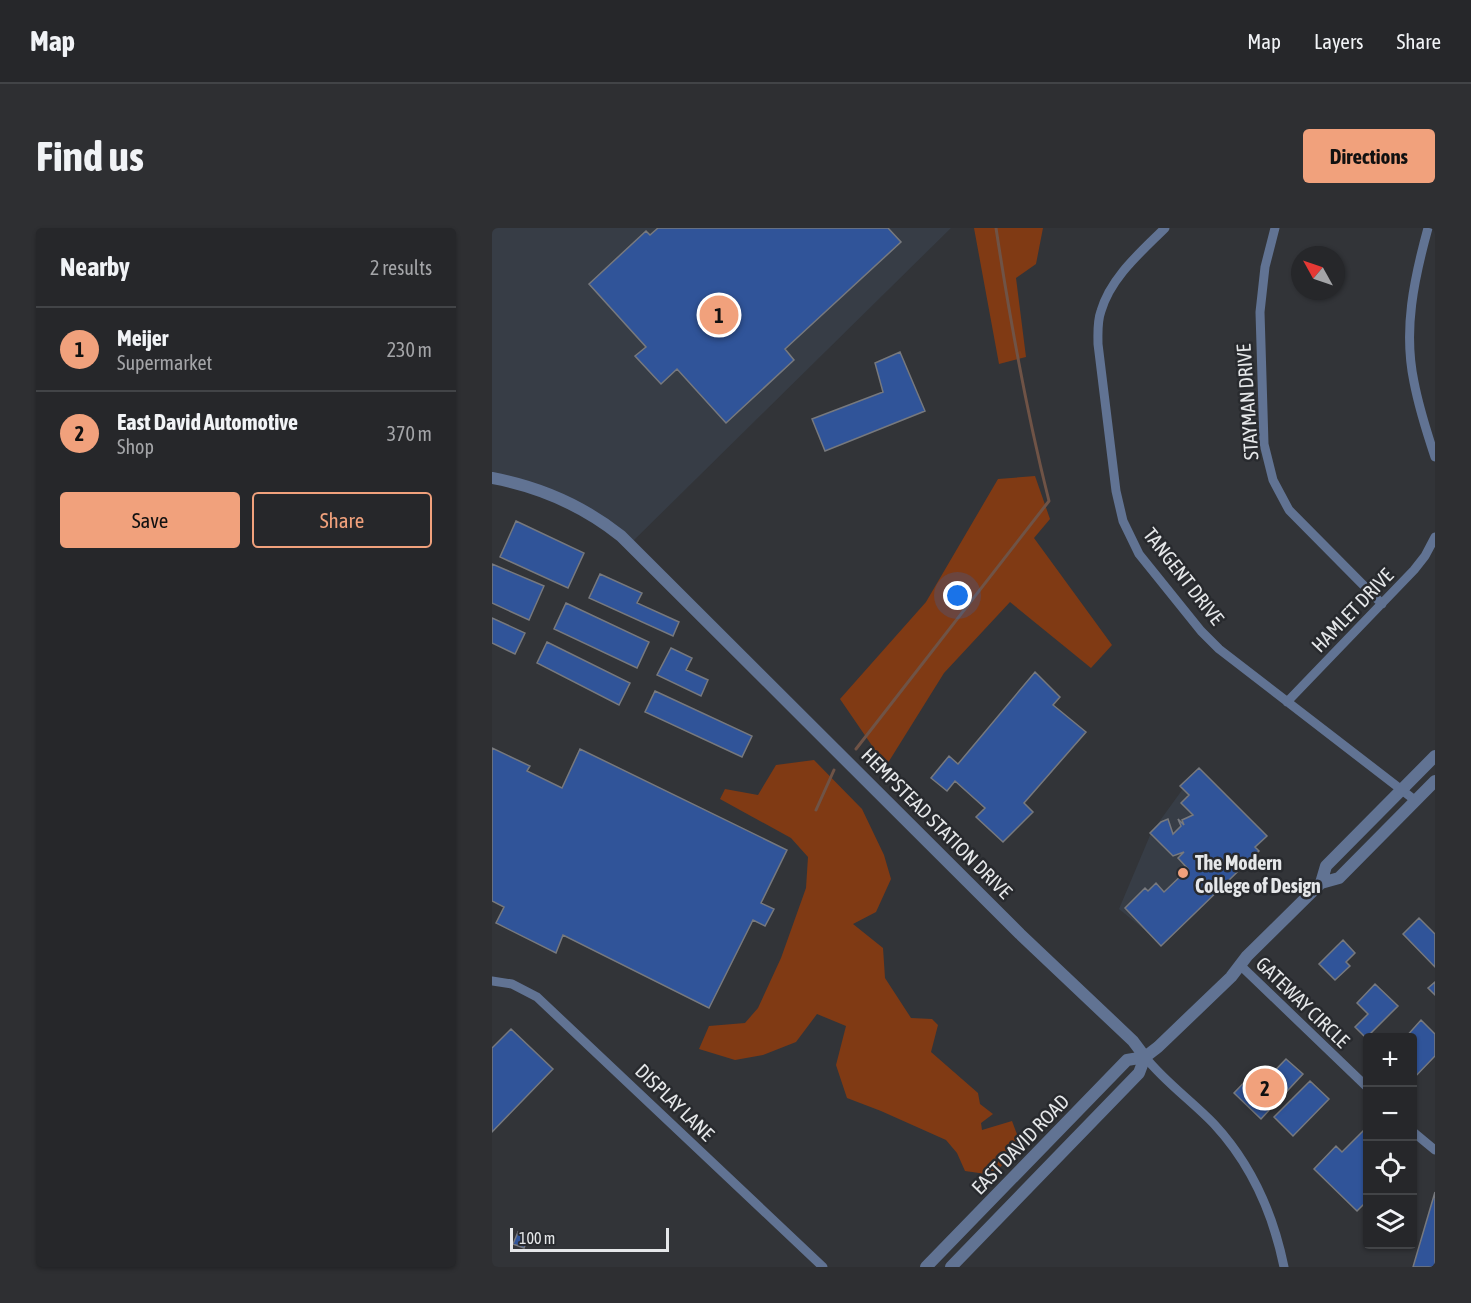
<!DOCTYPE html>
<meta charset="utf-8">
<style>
body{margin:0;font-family:"Asap Condensed",sans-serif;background:#2e2f32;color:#f1f3f6}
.controls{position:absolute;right:18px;bottom:18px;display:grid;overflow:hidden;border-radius:6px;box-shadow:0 2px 4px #0004}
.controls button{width:54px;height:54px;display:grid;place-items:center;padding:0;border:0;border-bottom:2px solid #424447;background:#26272a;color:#f1f3f6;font:30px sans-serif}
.compass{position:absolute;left:799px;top:18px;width:54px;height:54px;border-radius:50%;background:#26272a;box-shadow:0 2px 4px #0004;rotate:310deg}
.scale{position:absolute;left:18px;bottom:15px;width:159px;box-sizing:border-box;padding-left:6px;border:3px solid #e5e7e9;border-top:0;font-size:16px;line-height:21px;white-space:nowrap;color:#e5e7e9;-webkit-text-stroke:4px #282a2e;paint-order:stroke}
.you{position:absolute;left:466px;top:368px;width:21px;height:21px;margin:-15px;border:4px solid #fff;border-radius:50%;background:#1a73e8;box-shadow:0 0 0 9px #1a73e833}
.badge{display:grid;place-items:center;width:39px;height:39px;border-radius:50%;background:#f1a17c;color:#111;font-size:20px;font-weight:700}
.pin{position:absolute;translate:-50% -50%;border:3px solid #fff;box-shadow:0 2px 6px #0006}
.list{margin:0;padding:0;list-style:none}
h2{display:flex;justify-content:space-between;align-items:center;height:78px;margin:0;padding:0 24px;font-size:26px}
h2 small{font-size:20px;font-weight:400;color:#a4a5a8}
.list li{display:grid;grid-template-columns:39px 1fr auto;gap:18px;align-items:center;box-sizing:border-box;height:84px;padding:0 24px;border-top:2px solid #424447}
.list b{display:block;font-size:22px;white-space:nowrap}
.list p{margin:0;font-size:20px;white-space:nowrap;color:#a4a5a8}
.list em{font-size:20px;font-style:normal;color:#a4a5a8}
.actions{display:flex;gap:12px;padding:18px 24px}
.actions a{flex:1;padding:14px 0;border:2px solid #f1a17c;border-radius:6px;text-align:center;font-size:21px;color:#f1a17c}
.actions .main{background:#f1a17c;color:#111}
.icon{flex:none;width:33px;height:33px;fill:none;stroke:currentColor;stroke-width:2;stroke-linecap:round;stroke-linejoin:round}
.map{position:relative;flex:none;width:943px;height:1039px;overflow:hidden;border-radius:6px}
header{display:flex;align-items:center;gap:36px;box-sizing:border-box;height:84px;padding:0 30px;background:#26272a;border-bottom:2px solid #424447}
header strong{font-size:28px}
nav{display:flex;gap:33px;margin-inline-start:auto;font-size:21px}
.intro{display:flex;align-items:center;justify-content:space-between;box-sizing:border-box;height:144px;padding:0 36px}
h1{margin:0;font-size:42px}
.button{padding:15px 27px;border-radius:6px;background:#f1a17c;color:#111;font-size:21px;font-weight:700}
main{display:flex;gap:36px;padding:0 36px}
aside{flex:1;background:#26272a;border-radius:6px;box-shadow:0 2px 4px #0004}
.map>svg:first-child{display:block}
.built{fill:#373d46}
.green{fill:#803a14}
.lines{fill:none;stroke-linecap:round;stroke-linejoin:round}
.stream{stroke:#6f5346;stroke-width:3}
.building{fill:#305499;stroke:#77797e;stroke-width:1.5}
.minor{stroke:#617393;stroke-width:9}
.tertiary{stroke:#617393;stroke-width:12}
.poi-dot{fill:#f1a17c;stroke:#282a2e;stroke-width:2}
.labels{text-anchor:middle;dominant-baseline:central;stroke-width:5;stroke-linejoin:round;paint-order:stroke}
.street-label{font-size:20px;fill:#e5e7e9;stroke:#282a2e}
.poi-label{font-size:20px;font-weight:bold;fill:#e5e7e9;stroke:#282a2e;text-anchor:start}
</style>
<header>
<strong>Map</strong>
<nav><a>Map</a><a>Layers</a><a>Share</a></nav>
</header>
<div class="intro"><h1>Find us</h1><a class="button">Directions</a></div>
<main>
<aside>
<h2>Nearby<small>2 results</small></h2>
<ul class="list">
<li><span class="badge">1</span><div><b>Meijer</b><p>Supermarket</p></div><em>230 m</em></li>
<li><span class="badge">2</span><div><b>East David Automotive</b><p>Shop</p></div><em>370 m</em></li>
</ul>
<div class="actions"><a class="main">Save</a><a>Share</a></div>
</aside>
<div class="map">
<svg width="943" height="1039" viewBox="0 0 943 1039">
<rect width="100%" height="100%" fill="#323438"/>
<path class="built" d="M0,0H459L138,316L110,293L0,250Z
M706,540L775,609L670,716L627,681L659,605Z"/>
<path class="green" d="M482,0H551L544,36L524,50L534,129L507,136Z
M543,248L558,291L542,310L620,417L599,440L518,374L452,445L394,538L348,471L434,374L506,251Z
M322,532L370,581L392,627L399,651L384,684L361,696L391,720L393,750L419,790L440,791L446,797L439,824L486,865L488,876L501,886L489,895L490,902L520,893L529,917L501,947L473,943L465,925L454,912L389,883L355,870L344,837L354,798L325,786L304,814L271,827L243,832L207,821L217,798L253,795L266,780L289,730L314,660L316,629L299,610L228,571L233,561L266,567L284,537Z"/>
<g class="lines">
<path class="stream" d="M364,521L557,273C534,182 518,92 504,0
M324,582L342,542"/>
</g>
<path class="building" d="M166,0H396L409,14L293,121L302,132L234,195L185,141L169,156L143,128L154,119L97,56L154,3L158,7Z
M408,124L433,183L333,223L320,191L391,164L383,135Z
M24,293L92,325L76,360L8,329Z
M0,336L52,358L37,392L0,375Z
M108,346L150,365L145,375L187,394L181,408L97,370Z
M74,375L157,414L145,440L62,401Z
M0,390L33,405L23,426L0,415Z
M55,414L138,455L127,477L45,435Z
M179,420L200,430L194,442L216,452L209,468L165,447Z
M543,444L568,469L561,477L594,504L532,575L541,584L511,614L484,589L493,580L463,553L455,563L439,550L457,528L466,536Z
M163,463L260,508L250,529L153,484Z
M0,520L38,538L35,543L70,560L88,521L295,622L269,675L282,681L273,698L261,692L217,780L71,707L64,725L4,695L12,679L0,673Z
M707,540L775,608L763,619L767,623L669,718L633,680L653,660L656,663L664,655L672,664L696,641L686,630L692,624L681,628L658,605L669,594L676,591L681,606L689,598L686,591L692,597L690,592L701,587L689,575L697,567L688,558Z
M927,690L943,706V739L911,706Z
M851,712L863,725L854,734L858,738L843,752L827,736Z
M943,754V767L936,760Z
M883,756L906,778L874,810L863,799L876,786L865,775Z
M929,792L943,806V828L920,852V810H913Z
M19,801L61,841L0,904V820Z
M794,831L811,846L769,891L742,865L761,845L771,855Z
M818,853L837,871L801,908L782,889Z
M876,898V972L865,983L822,941L844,918L850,924Z
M943,964V1039H921Z
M26,1004L37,1008L32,1020L21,1016Z"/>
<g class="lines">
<path class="minor" d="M673,0C649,24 619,49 609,83C605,94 606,105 606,116L624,263L631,293L647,326L709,403L727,421L924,573
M783,0L773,39L768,84L772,216L781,252L797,282L890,376
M936,0C922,51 911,102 922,154C927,180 935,205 943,229
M795,474L922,342L933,328L943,309
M748,737L876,860
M0,753L20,756L45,769L331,1039
M653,829C674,855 700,873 722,896C760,937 781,985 792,1039
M920,903L943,922"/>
<path class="tertiary" d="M0,250C49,259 90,277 129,308L528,706L641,813L653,829
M829,655L847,650L943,553
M434,1039L635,832L653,829L666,819L739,749L755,728L829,655L834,638L943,528
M459,1039L647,845L653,829"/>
</g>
<circle class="poi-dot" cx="691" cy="645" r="6"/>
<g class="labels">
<g class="street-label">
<text transform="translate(755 174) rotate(-94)">STAYMAN DRIVE</text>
<text transform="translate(692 348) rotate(52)">TANGENT DRIVE</text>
<text transform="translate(860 382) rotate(-46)">HAMLET DRIVE</text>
<text transform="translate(445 595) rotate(45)">HEMPSTEAD STATION DRIVE</text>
<text transform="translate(811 774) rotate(44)">GATEWAY CIRCLE</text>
<text transform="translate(183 874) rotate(44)">DISPLAY LANE</text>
<text transform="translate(528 916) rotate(-46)">EAST DAVID ROAD</text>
</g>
<g class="poi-label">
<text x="703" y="634">The Modern<tspan x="703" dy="23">College of Design</tspan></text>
</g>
</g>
</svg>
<div class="controls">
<button>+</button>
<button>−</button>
<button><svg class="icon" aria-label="locate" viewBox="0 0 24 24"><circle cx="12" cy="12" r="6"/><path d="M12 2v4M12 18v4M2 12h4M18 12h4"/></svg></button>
<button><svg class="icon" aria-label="layers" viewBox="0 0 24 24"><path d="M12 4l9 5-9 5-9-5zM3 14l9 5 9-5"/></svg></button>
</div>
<svg class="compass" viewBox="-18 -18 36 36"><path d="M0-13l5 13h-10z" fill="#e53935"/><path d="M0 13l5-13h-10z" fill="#a4a5a8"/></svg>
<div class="scale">100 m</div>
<div class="you"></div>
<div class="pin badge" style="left:227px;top:87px">1</div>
<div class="pin badge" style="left:773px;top:860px">2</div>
</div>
</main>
